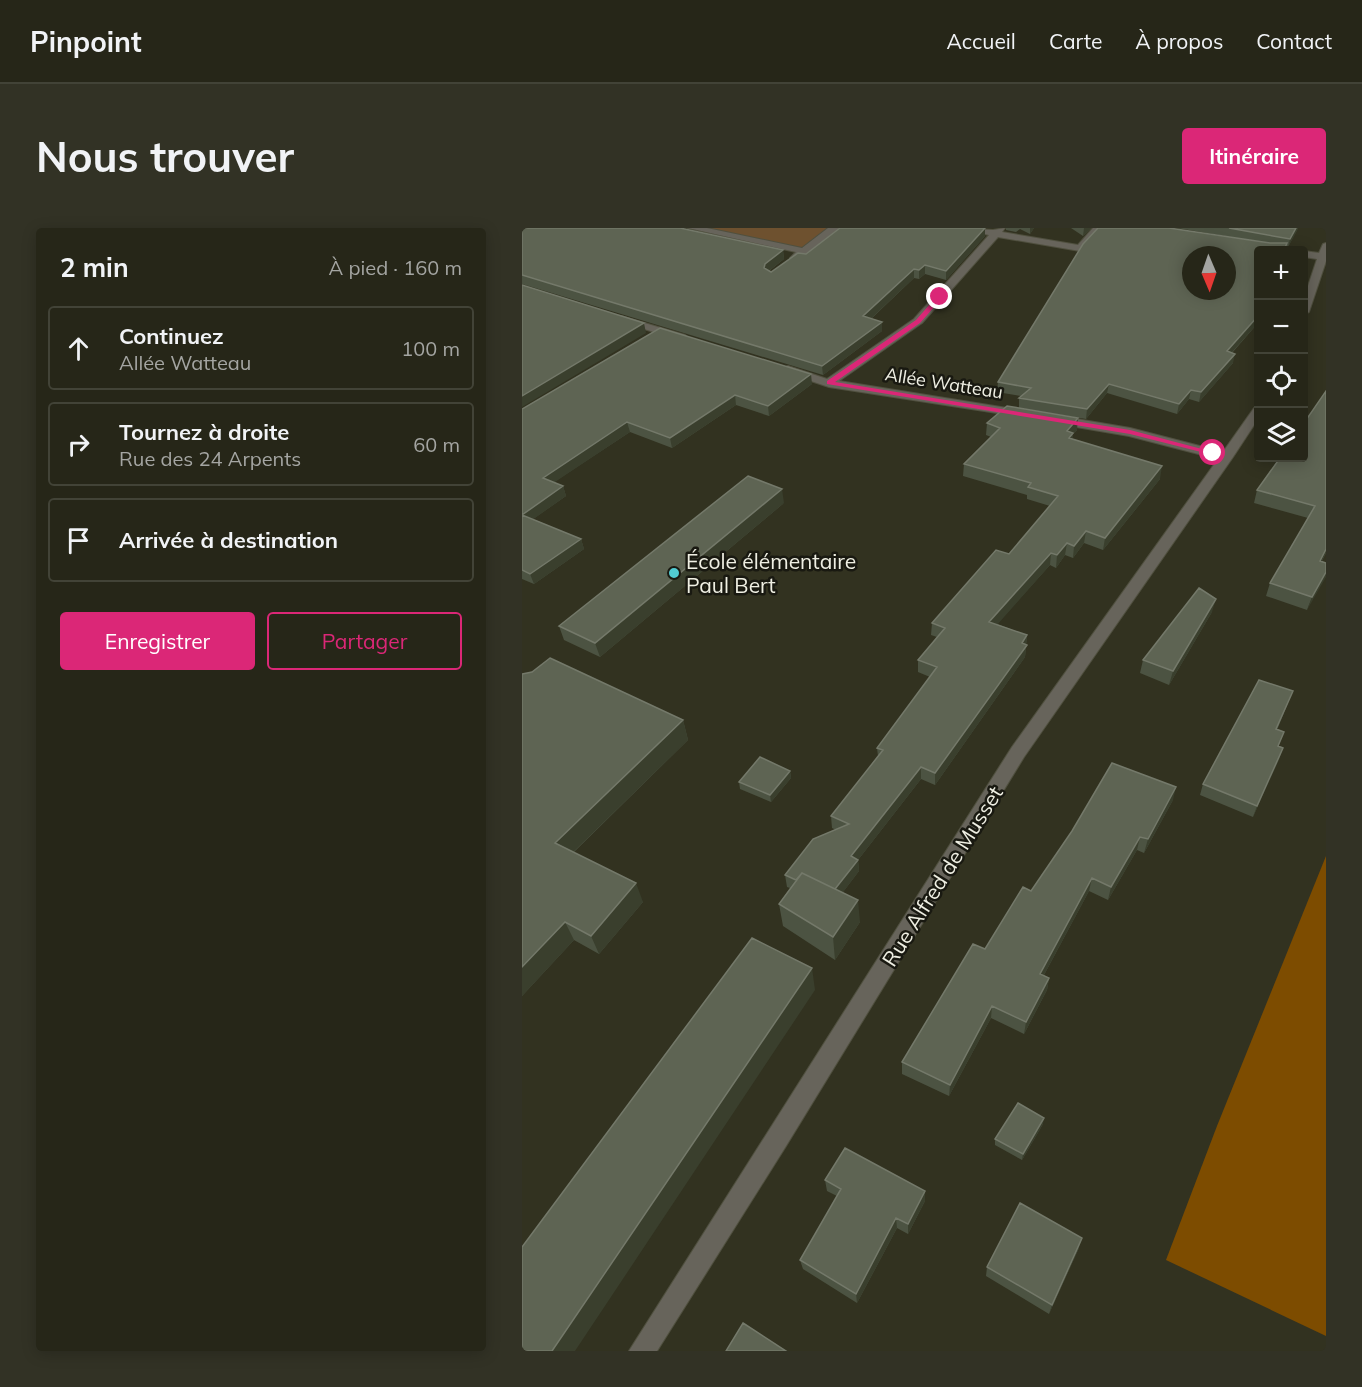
<!DOCTYPE html>
<html lang="fr">
<meta charset="utf-8">
<style>
body{margin:0;font-family:Mulish,sans-serif;background:#323225;color:#f1f3f6}
.controls{position:absolute;right:18px;top:18px;display:grid;overflow:hidden;border-radius:6px;box-shadow:0 3px 15px #0003}
.controls button{width:54px;height:54px;display:grid;place-items:center;padding:0;border:0;border-bottom:2px solid #424337;background:#262618;color:#f1f3f6;font:30px sans-serif}
.compass{position:absolute;left:660px;top:18px;width:54px;height:54px;border-radius:50%;background:#262618;box-shadow:0 3px 15px #0003;rotate:178deg}
.stop{position:absolute;width:18px;height:18px;margin:-14px;border:4px solid #db2777;border-radius:50%;background:#fff}
.stop.end{background:#db2777;border-color:#fff;box-shadow:0 2px 6px #0008}
.list{margin:0;padding:0;list-style:none}
h2{display:flex;justify-content:space-between;align-items:center;height:78px;margin:0;padding:0 24px;font-size:26px}
h2 small{font-size:20px;font-weight:400;color:#a4a5a2}
.list li{display:grid;grid-template-columns:39px 1fr auto;gap:18px;align-items:center;box-sizing:border-box;height:84px;margin:0 12px 12px;padding:0 12px;border:2px solid #424337;border-radius:6px}
.list b{display:block;font-size:22px;white-space:nowrap}
.list p{margin:0;font-size:20px;white-space:nowrap;color:#a4a5a2}
.list em{font-size:20px;font-style:normal;color:#a4a5a2}
.actions{display:flex;gap:12px;padding:18px 24px}
.actions a{flex:1;padding:14px 0;border:2px solid #db2777;border-radius:6px;text-align:center;font-size:21px;color:#db2777}
.actions .main{background:#db2777;color:#fff}
.icon{flex:none;width:33px;height:33px;fill:none;stroke:currentColor;stroke-width:2;stroke-linecap:round;stroke-linejoin:round}
.map{position:relative;flex:none;width:804px;height:1123px;overflow:hidden;border-radius:6px}
header{display:flex;align-items:center;gap:36px;box-sizing:border-box;height:84px;padding:0 30px;background:#262618;border-bottom:2px solid #424337}
header strong{font-size:28px}
nav{display:flex;gap:33px;margin-inline-start:auto;font-size:21px}
.intro{display:flex;align-items:center;justify-content:space-between;box-sizing:border-box;height:144px;padding:0 36px}
h1{margin:0;font-size:42px}
.button{padding:15px 27px;border-radius:6px;background:#db2777;color:#fff;font-size:21px;font-weight:700}
main{display:flex;gap:36px;padding:0 36px}
aside{flex:1;background:#262618;border-radius:6px;box-shadow:0 3px 15px #0003}
.map>svg:first-child{display:block}
.green{fill:#6e512f}
.forest{fill:#7d4c00}
.lines{fill:none;stroke-linecap:round;stroke-linejoin:round}
.minor-casing{stroke:#50503f;stroke-width:2}
.minor{fill:#67645b;fill-rule:evenodd}
.wall{fill:#4c5342}
.shaded-wall{fill:#3a3f2d}
.building{fill:#5e6453;stroke:#74796a;stroke-width:1.5;fill-rule:evenodd}
.route{fill:#db2777}
.poi-dot{fill:#51ccd3;stroke:#191911;stroke-width:2}
.labels{text-anchor:middle;dominant-baseline:central;stroke-width:5;stroke-linejoin:round;paint-order:stroke}
.far-street-label{font-size:18px;fill:#efefe3;stroke:#191911}
.poi-label{font-size:21px;fill:#efefe3;stroke:#191911;text-anchor:start}
.street-label{font-size:21px;fill:#efefe3;stroke:#191911}
</style>
<header>
<strong>Pinpoint</strong>
<nav><a>Accueil</a><a>Carte</a><a>À propos</a><a>Contact</a></nav>
</header>
<div class="intro"><h1>Nous trouver</h1><a class="button">Itinéraire</a></div>
<main>
<aside>
<h2>2 min<small>À pied · 160 m</small></h2>
<ul class="list">
<li><svg class="icon" aria-label="ahead" viewBox="0 0 24 24"><path d="M12 20V5M6 11l6-6 6 6"/></svg><div><b>Continuez</b><p>Allée Watteau</p></div><em>100 m</em></li>
<li><svg class="icon" aria-label="right" viewBox="0 0 24 24"><path d="M7 20v-9h11M14 6l5 5-5 5"/></svg><div><b>Tournez à droite</b><p>Rue des 24 Arpents</p></div><em>60 m</em></li>
<li><svg class="icon" aria-label="arrive" viewBox="0 0 24 24"><path d="M6 21V4h12l-3 4 3 4H6"/></svg><div><b>Arrivée à destination</b></div></li>
</ul>
<div class="actions"><a class="main">Enregistrer</a><a>Partager</a></div>
</aside>
<div class="map">
<svg width="804" height="1123" viewBox="0 0 804 1123">
<rect width="100%" height="100%" fill="#323220"/>
<path class="green" d="M172,0H312L283,23Z"/>
<path class="forest" d="M804,628V1108L644,1032L695,898Z"/>
<g class="lines">
<defs>
<path id="minor" d="M166,0H185L280,20L306,0H317L286,25L273,33L268,30L274,24Z
M437,0L471,2L483,0L480,4L556,17L571,0H581L561,22L558,23L476,9L400,95L317,153L504,183L508,184L510,187L508,190L307,159L262,144V140L266,138L305,151L392,91L467,7Z
M804,15V33L787,84L782,87V70L795,31L782,29V23L797,25L801,16Z
M99,88L163,107L165,109L159,112L95,93L94,91Z
M736,179V191L711,229L502,529L264,918L135,1123H107L490,519L696,231L607,208L531,195L525,191L531,187L608,200L701,224L732,180Z"/>
</defs>
<use href="#minor" class="minor-casing"/>
<use href="#minor" class="minor"/>
</g>
<path class="wall" d="M0,0L261,22L262,31L247,43L249,44L284,26L463,8L424,52L403,46L397,51L392,50L349,91L360,103L301,147L0,56Z
M484,0H512L508,6L498,1L494,4L484,2Z
M549,0H569L561,8Z
M655,0H776L766,19L736,22V95L710,125L711,135L677,174L667,171L655,186L585,165L564,191L497,180V170L499,168L475,164L476,154L715,10Z
M290,156L247,188L214,177L150,220L108,204L32,254L41,258L44,268L11,291L59,311L62,321L12,356L0,351V181Z
M804,163V325L800,333L804,335L785,382L744,368L748,355L786,290L732,275L735,262Z
M465,195L555,202L551,206L550,211L638,251L581,322L562,315L551,330L543,327L534,340L528,337L475,396L505,407L503,429L413,557L399,551L336,632L337,643L321,664L338,694L313,732L261,698L257,676L268,660L265,659L263,647L314,602L310,600L309,588L356,528L355,520L408,449L396,444V432L415,409L409,407L410,395L487,326L528,278L505,271V267L441,248L442,236L469,209L464,207Z
M262,275L78,429L42,412L37,398Z
M690,384L647,457L618,445L621,432Z
M0,446L161,492L166,512L52,624L121,674L77,726L52,712L0,768Z
M766,475L755,502L757,519L761,520L731,589L678,567L681,556Z
M268,543L269,550L249,574L218,561L217,554Z
M651,572L622,625L615,622L586,672L567,663L522,747L527,750L525,762L502,806L469,790L427,868L380,846V834L463,721L509,663Z
M521,896L500,932L473,917V911Z
M303,952L403,963V973L386,1006L375,1000L335,1075L281,1041L278,1032L315,968L305,963Z
M557,1020L527,1086L464,1048L465,1039Z"/>
<path class="shaded-wall" d="M463,0V8L424,52V43Z
M508,0H512L508,6Z
M562,0H569L561,8Z
M774,0H776L775,3L766,19L768,11Z
M261,22L262,31L244,45L242,40L243,36Z
M403,37V46L397,51V42Z
M392,41V50L341,98V88Z
M736,88V95L702,133L705,123Z
M360,94V103L301,147L300,138Z
M122,95L124,105L0,179V168Z
M713,126L711,135L677,174L679,164Z
M289,146L290,156L247,188L246,178Z
M587,156L585,165L564,191L565,181Z
M669,162L667,171L655,186L657,176Z
M213,167L214,177L150,220L148,210Z
M556,190L555,202L551,206L550,217L545,203Z
M105,194L108,204L24,260L21,250Z
M640,238L638,251L581,322L583,310Z
M41,258L44,268L3,297L0,287Z
M260,261L262,275L78,429L73,415Z
M564,303L562,315L551,330L552,318Z
M59,311L62,321L12,356L8,346Z
M545,315L543,327L534,340L535,327Z
M804,321V325L793,345L798,333Z
M529,325L528,337L467,406V394Z
M804,344V349L785,382L790,369Z
M694,371L690,384L647,457L651,443Z
M505,407L503,429L413,557V545Z
M161,492L166,512L41,634L33,615Z
M761,520L757,532L731,589L735,578Z
M399,539V551L336,632L337,643L309,680L307,668L329,628Z
M268,543L269,550L249,574L248,567Z
M654,559L651,572L622,625L626,611Z
M618,609L615,622L586,672L589,659Z
M570,650L567,663L516,758L518,746Z
M114,655L121,674L77,726L69,708Z
M336,672L338,694L313,732L311,709Z
M43,694L52,712L0,768V739Z
M290,740L293,762L53,1123H30Z
M527,750L525,762L502,806L504,794Z
M470,778L469,790L427,868L428,857Z
M522,890L521,896L500,932L501,926Z
M403,963V973L386,1006V996Z
M374,990L375,1000L335,1075L334,1066Z
M560,1010L557,1020L527,1086L530,1077Z"/>
<path class="building" d="M0,0H158L261,22L243,36L242,40L249,44L276,25L284,26L318,0H463L424,43L403,37L397,42L392,41L341,88L360,94L300,138L0,47Z
M576,0H647L748,15H765L762,22H736V88L705,123L713,126L679,164L669,162L657,176L587,156L565,181L497,170L509,160L476,154L561,16ZM669,27H705V63H669Z
M707,0H774L768,11Z
M0,57L122,95L0,168Z
M138,100L289,146L246,178L213,167L148,210L105,194L21,250L41,258L0,287L59,311L8,346L0,342V181Z
M804,163V321L798,333L804,335V344L790,369L748,355L793,278L735,262L758,230H782V195Z
M485,178L556,190L545,203L551,205L547,210L640,238L583,310L564,303L552,318L545,315L535,327L529,325L467,394L505,407L500,415L505,417L413,545L399,539L329,628L336,632L313,661L280,645L274,652L263,647L291,611L327,596L309,588L361,522L355,520L415,439L396,432L423,400L410,395L474,322L487,326L536,268L506,259L509,255L442,236L478,200L465,195Z
M226,248L260,261L73,415L37,398Z
M677,360L694,371L651,443L621,432Z
M28,430L161,492L33,615L114,655L69,708L43,694L0,739V446L10,444Z
M737,452L771,463L754,501L762,504L756,518L761,520L735,578L681,556Z
M238,529L268,543L248,567L217,554Z
M590,535L654,559L626,611L618,609L589,659L570,650L518,746L527,750L504,794L470,778L428,857L380,834L451,716L463,721L501,659L509,663L550,603Z
M280,645L336,672L311,709L257,676Z
M230,710L290,740L30,1123H0V1019Z
M496,875L522,890L501,926L473,911Z
M323,920L403,963L386,996L374,990L334,1066L278,1032L319,961L303,952Z
M498,975L560,1010L530,1077L465,1039Z
M221,1095L264,1123H204Z"/>
<path class="route" d="M416,67L421,69L398,95L313,154L608,202L695,225L691,227L608,206L305,156V153L394,92Z"/>
<circle class="poi-dot" cx="152" cy="345" r="6"/>
<g class="labels">
<g class="far-street-label">
<text transform="translate(422 155) rotate(9)">Allée Watteau</text>
</g>
<g class="poi-label">
<text x="164" y="333">École élémentaire<tspan x="164" dy="24">Paul Bert</tspan></text>
</g>
<g class="street-label">
<text transform="translate(420 648) rotate(-58)">Rue Alfred de Musset</text>
</g>
</g>
</svg>
<div class="controls">
<button>+</button>
<button>−</button>
<button><svg class="icon" aria-label="locate" viewBox="0 0 24 24"><circle cx="12" cy="12" r="6"/><path d="M12 2v4M12 18v4M2 12h4M18 12h4"/></svg></button>
<button><svg class="icon" aria-label="layers" viewBox="0 0 24 24"><path d="M12 4l9 5-9 5-9-5zM3 14l9 5 9-5"/></svg></button>
</div>
<svg class="compass" viewBox="-18 -18 36 36"><path d="M0-13l5 13h-10z" fill="#e53935"/><path d="M0 13l5-13h-10z" fill="#a4a5a2"/></svg>
<div class="stop" style="left:691px;top:225px"></div>
<div class="stop end" style="left:418px;top:69px"></div>
</div>
</main>
